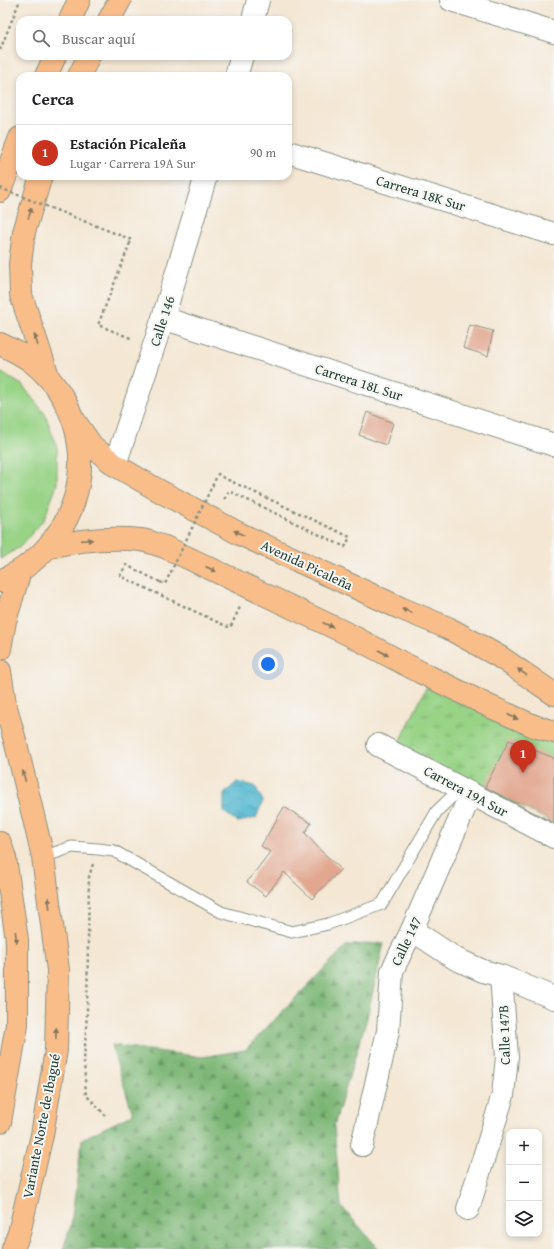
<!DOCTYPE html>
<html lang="es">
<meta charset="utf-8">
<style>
body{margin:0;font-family:"Gentium Book Plus",serif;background:#f2f2f2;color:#202124}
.controls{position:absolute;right:12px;bottom:12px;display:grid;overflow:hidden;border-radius:8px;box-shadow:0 2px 6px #0003}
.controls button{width:36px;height:36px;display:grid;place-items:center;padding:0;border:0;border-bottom:1px solid #e0e0e0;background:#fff;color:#202124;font:20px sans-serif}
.you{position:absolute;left:268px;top:664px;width:14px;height:14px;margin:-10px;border:3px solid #fff;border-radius:50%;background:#1a73e8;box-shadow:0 0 0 6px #1a73e833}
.badge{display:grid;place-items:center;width:26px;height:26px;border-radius:50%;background:#c8321e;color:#fff;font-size:13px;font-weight:700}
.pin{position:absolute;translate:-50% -33px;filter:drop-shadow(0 1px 2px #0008)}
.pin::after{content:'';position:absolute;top:21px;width:14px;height:12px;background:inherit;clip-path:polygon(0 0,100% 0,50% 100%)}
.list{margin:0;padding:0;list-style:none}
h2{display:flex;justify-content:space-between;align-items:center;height:52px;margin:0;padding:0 16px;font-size:17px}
h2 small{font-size:13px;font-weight:400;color:#757577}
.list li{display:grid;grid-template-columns:26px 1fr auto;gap:12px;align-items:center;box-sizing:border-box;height:56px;padding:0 16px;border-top:1px solid #e0e0e0}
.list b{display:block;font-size:15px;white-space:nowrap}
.list p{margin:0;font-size:13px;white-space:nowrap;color:#757577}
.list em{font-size:13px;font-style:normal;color:#757577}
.icon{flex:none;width:22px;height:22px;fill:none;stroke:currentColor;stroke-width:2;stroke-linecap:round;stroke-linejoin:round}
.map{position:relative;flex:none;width:554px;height:1249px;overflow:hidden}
.search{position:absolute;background:#fff;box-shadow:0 2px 6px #0003;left:16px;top:16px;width:276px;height:44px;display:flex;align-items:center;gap:10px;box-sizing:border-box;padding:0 14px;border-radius:12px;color:#757577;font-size:15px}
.panel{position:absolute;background:#fff;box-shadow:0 2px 6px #0003;left:16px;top:72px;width:276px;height:108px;border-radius:12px}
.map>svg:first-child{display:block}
.grass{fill:#98d386;stroke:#5c885d}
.forest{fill:url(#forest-firs);stroke:#4c7954}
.park{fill:url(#park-tufts);stroke:#5c885d}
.water{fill:url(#water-ripples);stroke:#387a82}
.building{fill:#e2a790}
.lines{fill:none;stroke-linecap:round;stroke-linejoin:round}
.lane-casing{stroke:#8a9284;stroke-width:13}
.street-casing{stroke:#8a9284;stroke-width:24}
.primary-casing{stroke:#8a9284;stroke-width:24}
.highway-casing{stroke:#8a9284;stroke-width:24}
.path{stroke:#8a9284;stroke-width:2.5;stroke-dasharray:3 3;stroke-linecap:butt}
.lane{stroke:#fff;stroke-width:11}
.street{stroke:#fff;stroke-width:22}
.primary{stroke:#f9bd89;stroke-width:22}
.highway{stroke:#f9bd89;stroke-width:22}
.path-bridge{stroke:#8a9284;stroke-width:2.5;stroke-dasharray:3 3;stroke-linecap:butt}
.oneway{fill:#81775a}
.labels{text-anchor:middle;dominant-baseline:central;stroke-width:4;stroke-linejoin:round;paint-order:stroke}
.street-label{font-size:14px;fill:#1f3d34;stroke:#f6f6f2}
</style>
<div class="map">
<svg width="554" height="1249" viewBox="0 0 554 1249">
<defs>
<pattern id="forest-firs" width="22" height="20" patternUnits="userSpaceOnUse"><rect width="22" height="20" fill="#7ab573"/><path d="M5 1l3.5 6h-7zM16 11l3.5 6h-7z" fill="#63945f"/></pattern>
<pattern id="park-tufts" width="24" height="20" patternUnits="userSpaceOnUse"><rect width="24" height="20" fill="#98d386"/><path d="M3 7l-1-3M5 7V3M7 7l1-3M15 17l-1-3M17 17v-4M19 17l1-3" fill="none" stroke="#7bac6e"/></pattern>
<pattern id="water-ripples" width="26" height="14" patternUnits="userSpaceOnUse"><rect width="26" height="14" fill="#52b7d0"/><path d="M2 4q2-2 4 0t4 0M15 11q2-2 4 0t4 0" fill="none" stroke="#4396aa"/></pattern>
</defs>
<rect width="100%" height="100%" fill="#f6f6f2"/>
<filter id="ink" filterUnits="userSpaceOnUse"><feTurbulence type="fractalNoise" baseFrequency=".025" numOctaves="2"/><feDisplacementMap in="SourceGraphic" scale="8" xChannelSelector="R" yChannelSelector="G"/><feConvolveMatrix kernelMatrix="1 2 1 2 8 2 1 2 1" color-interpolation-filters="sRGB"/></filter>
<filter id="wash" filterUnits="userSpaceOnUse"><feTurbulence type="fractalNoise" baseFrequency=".012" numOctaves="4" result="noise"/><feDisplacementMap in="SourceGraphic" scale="16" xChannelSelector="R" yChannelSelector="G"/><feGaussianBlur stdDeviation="0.9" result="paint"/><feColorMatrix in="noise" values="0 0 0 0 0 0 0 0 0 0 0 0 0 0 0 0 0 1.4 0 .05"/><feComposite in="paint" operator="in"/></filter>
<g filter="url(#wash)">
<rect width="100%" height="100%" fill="#f4e7d4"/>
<path class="grass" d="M0,372L22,385L45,414L57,448V485L44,519L20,547L0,559Z"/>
<path class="forest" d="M384,943L367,1018L334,1126L341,1206L379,1249H63L71,1225L82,1139L133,1114L111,1045L202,1057L245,1050L347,945Z"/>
<path class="park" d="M428,684L554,739V823L398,746Z"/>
<path class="water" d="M237,782L255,786L263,801L256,818L238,822L224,812V794Z"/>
<g id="blocks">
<path class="building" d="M470,325L493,331L488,356L463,348Z
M367,412L393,423L386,445L359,435Z
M509,740L554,758V823L485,787Z
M284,807L311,823L305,833L321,851L341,869L312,899L284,872L266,896L247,882L270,852L261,846Z"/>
</g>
</g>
<g filter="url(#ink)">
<use href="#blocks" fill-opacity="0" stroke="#8a9284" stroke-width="1"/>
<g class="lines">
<defs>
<path id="lane" d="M43,857L72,847L98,849L114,851L221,912L292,932L328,924L382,904L437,811L461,788"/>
<path id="street" d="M451,0L554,32
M253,20L258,0
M236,76L242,56
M288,152L554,234
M163,318L554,445
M115,465L163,318L206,176
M378,745L554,837
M412,930L456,959L483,971L501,976L554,998
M362,1145L388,1031L392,971L412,930L471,793
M468,1209L503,1095L507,1057L501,976"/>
<path id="primary" d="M74,420L92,446L115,465L156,489L240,534L400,608L448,628L500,657L554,694
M49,547C78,540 110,537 141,540C149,541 157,545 165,547L350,635L420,672L489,706L534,726L554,732"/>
<path id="highway" d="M70,20L79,0
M109,20L120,0
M46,76L55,56
M79,76L89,56
M41,176L24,232L20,264L21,295L48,376
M0,191L20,138
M0,344C11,349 22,354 32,362C85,404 96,481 56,536C42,556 23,571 0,581
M0,649L5,621L20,571
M0,671L5,704L16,744L43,857L58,970L56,1050L42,1135L19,1233L13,1249
M0,843L5,858L17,940V1025L0,1122"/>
</defs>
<use href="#lane" class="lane-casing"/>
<use href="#street" class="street-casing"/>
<use href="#primary" class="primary-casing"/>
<use href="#highway" class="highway-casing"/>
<path class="path" d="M0,50L20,0
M130,243L98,325L133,339
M222,477L350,537L345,547L229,491L224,500
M160,582L126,565L120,576L230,628L240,607
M93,864L89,877L87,1013L84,1062L86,1095L105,1115"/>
<use href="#lane" class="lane"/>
<use href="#street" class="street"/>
<use href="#primary" class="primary"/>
<use href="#highway" class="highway"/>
<path class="path-bridge" d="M0,188L132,240L130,243
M160,582L165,584L218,474L222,477"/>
</g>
<defs><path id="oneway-solid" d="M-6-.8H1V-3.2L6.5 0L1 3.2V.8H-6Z"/></defs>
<g class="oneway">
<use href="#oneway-solid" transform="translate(30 213) rotate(-73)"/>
<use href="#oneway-solid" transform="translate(36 340) rotate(-108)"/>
<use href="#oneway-solid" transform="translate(239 533) rotate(-153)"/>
<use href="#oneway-solid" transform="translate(87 540) rotate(-2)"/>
<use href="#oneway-solid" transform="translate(211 569) rotate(25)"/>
<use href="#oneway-solid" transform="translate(407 611) rotate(-158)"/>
<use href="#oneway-solid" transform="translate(328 625) rotate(25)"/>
<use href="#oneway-solid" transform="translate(384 653) rotate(28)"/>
<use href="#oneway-solid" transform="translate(522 672) rotate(-145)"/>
<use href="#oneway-solid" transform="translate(513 717) rotate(24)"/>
<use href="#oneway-solid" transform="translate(24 776) rotate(-104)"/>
<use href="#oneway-solid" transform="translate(49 903) rotate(-97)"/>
<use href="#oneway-solid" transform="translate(16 937) rotate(84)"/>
<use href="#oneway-solid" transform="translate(56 1033) rotate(-88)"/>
</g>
</g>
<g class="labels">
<g class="street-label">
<text transform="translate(421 193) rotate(17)">Carrera 18K Sur</text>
<text transform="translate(162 321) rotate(-72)">Calle 146</text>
<text transform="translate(359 382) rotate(18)">Carrera 18L Sur</text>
<text transform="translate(307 565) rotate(25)">Avenida Picaleña</text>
<text transform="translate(466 791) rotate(28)">Carrera 19A Sur</text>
<text transform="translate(406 941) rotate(-65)">Calle 147</text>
<text transform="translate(504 1035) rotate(-92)">Calle 147B</text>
<text transform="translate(41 1126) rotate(-79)">Variante Norte de Ibagué</text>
</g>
</g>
</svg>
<div class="controls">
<button>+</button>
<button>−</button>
<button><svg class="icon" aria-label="layers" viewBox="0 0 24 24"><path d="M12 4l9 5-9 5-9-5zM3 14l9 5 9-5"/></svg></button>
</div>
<div class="you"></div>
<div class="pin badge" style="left:523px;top:773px">1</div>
<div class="search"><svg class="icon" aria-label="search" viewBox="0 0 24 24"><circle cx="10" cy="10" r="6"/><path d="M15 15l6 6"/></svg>Buscar aquí</div>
<section class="panel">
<h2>Cerca<small></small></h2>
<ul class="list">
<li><span class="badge">1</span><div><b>Estación Picaleña</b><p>Lugar · Carrera 19A Sur</p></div><em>90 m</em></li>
</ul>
</section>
</div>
